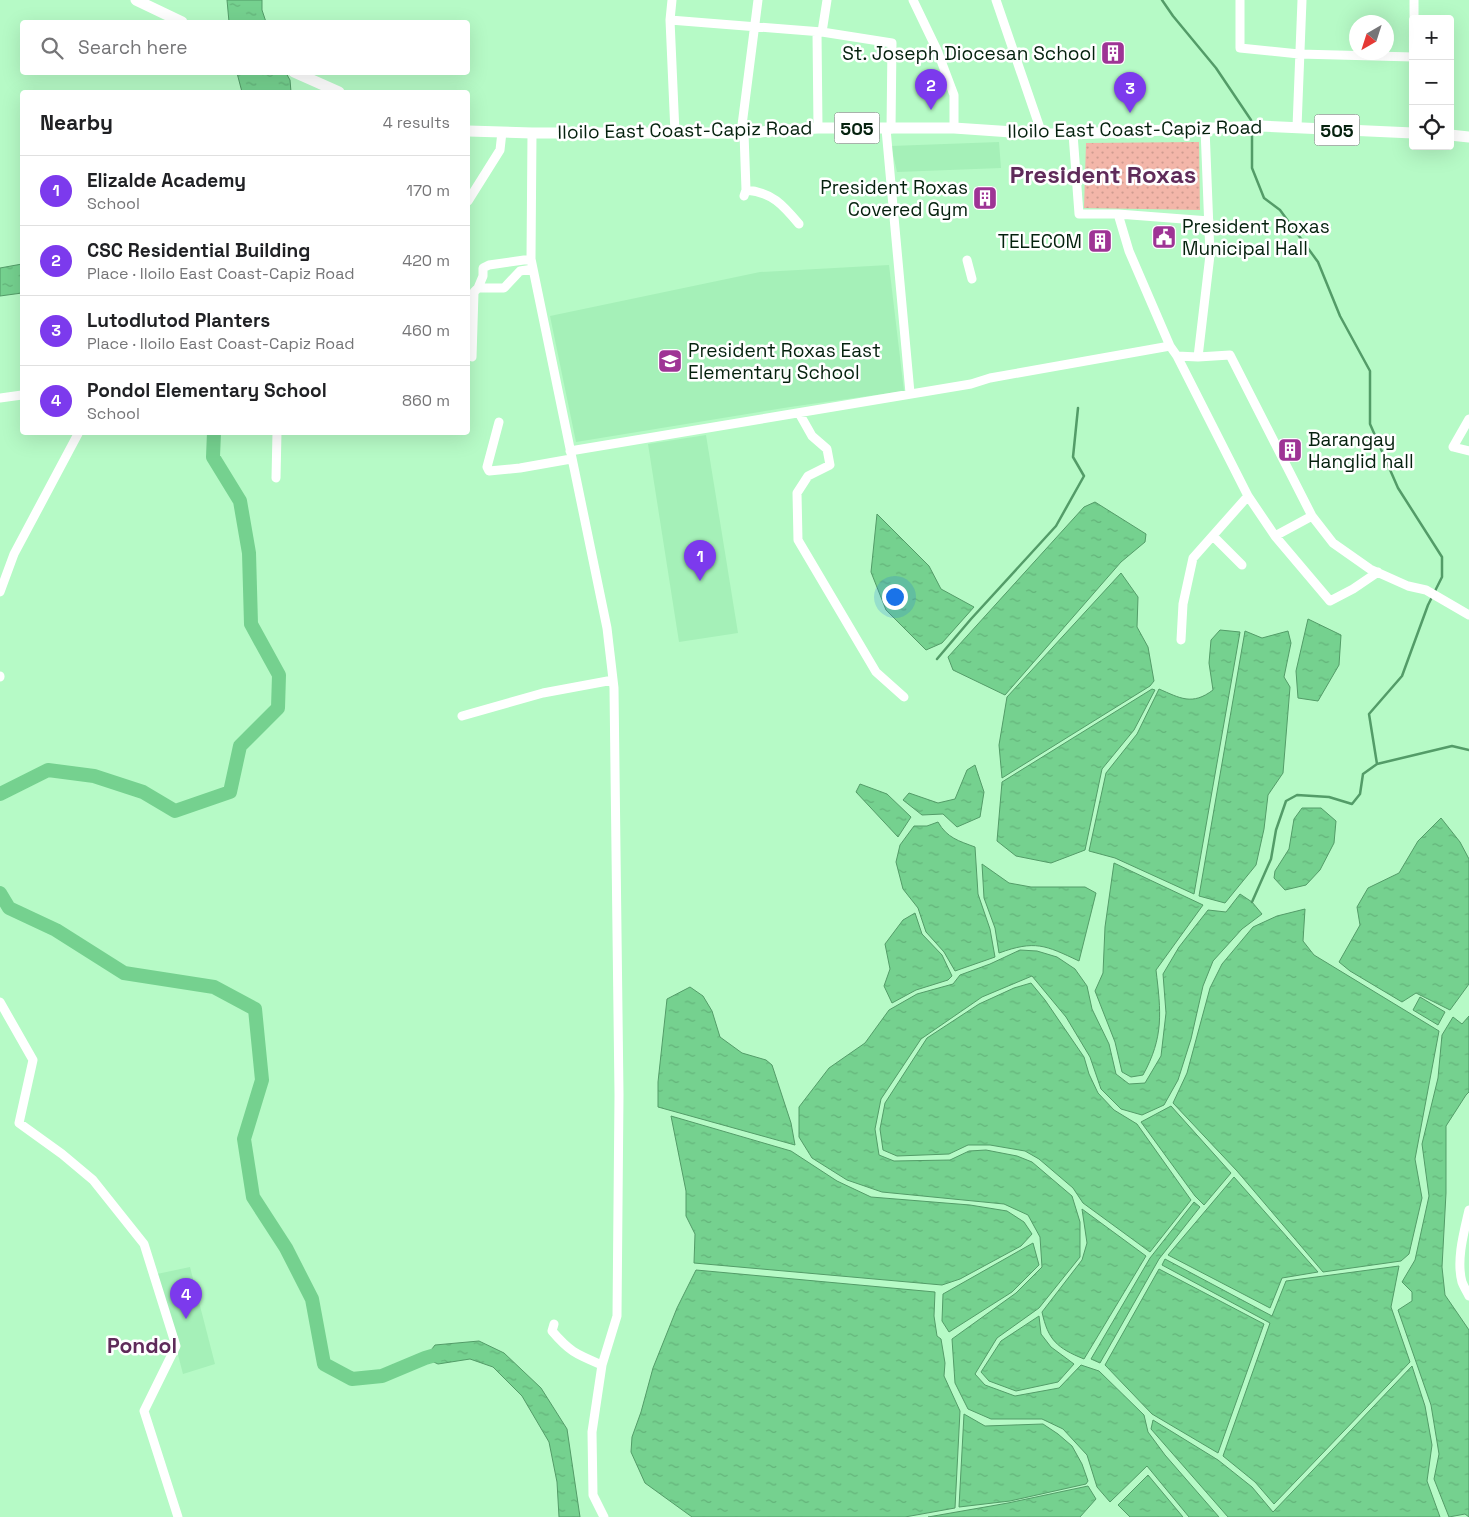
<!DOCTYPE html>
<meta charset="utf-8">
<style>
body{margin:0;font-family:"Space Grotesk",sans-serif;background:#f2f2f2;color:#202124}
.controls{position:absolute;right:15px;top:15px;display:grid;overflow:hidden;border-radius:5px;box-shadow:0 5px 20px #0002}
.controls button{width:45px;height:45px;display:grid;place-items:center;padding:0;border:0;border-bottom:1px solid #e0e0e0;background:#fff;color:#202124;font:25px sans-serif}
.compass{position:absolute;left:1349px;top:15px;width:45px;height:45px;border-radius:50%;background:#fff;box-shadow:0 5px 20px #0002;rotate:219deg}
.you{position:absolute;left:894px;top:596px;width:18px;height:18px;margin:-12px;border:4px solid #fff;border-radius:50%;background:#1a73e8;box-shadow:0 0 0 8px #1a73e833}
.badge{display:grid;place-items:center;width:32px;height:32px;border-radius:50%;background:#7c3aed;color:#fff;font-size:16px;font-weight:700}
.pin{position:absolute;translate:-50% -41px;filter:drop-shadow(0 1px 2px #0008)}
.pin::after{content:'';position:absolute;top:26px;width:18px;height:15px;background:inherit;clip-path:polygon(0 0,100% 0,50% 100%)}
.list{margin:0;padding:0;list-style:none}
h2{display:flex;justify-content:space-between;align-items:center;height:65px;margin:0;padding:0 20px;font-size:21px}
h2 small{font-size:16px;font-weight:400;color:#757577}
.list li{display:grid;grid-template-columns:32px 1fr auto;gap:15px;align-items:center;box-sizing:border-box;height:70px;padding:0 20px;border-top:1px solid #e0e0e0}
.list b{display:block;font-size:19px;white-space:nowrap}
.list p{margin:0;font-size:16px;white-space:nowrap;color:#757577}
.list em{font-size:16px;font-style:normal;color:#757577}
.icon{flex:none;width:28px;height:28px;fill:none;stroke:currentColor;stroke-width:2;stroke-linecap:round;stroke-linejoin:round}
.map{position:relative;flex:none;width:1469px;height:1517px;overflow:hidden}
.search{position:absolute;background:#fff;box-shadow:0 5px 20px #0002;left:20px;top:20px;width:450px;height:55px;display:flex;align-items:center;gap:12px;box-sizing:border-box;padding:0 18px;border-radius:5px;color:#757577;font-size:19px}
.panel{position:absolute;background:#fff;box-shadow:0 5px 20px #0002;left:20px;top:90px;width:450px;height:345px;border-radius:5px}
.map>svg:first-child{display:block}
.built{fill:#a5f0b8}
.grass{fill:url(#grass-dots)}
.water{fill:url(#water-ripples);stroke:#539c68}
.lines{fill:none;stroke-linecap:round;stroke-linejoin:round}
.stream{stroke:#539c68;stroke-width:2.5}
.river{stroke:#75d18f;stroke-width:14}
.minor{stroke:#fff;stroke-width:9}
.major{stroke:#fff;stroke-width:11}
.labels{text-anchor:middle;dominant-baseline:central;stroke-width:5;stroke-linejoin:round;paint-order:stroke}
.shield{fill:#fff;stroke:#506456;stroke-width:1}
.shield-label{font-size:18px;font-weight:bold;fill:#05210e}
.poi-label{font-size:19px;fill:#05210e;stroke:#fff;text-anchor:end}
.street-label{font-size:19px;fill:#05210e;stroke:#fff}
.quarter-label{font-size:21px;font-weight:bold;fill:#5f2b5a;stroke:#fff}
.district-label{font-size:24px;font-weight:bold;fill:#5f2b5a;stroke:#fff}
</style>
<div class="map">
<svg width="1469" height="1517" viewBox="0 0 1469 1517">
<defs>
<pattern id="grass-dots" width="8" height="8" patternUnits="userSpaceOnUse" patternTransform="scale(1.25)"><rect width="8" height="8" fill="#f3b6a9"/><path d="M2 2h.1M6 6h.1" fill="none" stroke="#cf9c90" stroke-width="1.8" stroke-linecap="round"/></pattern>
<pattern id="water-ripples" width="26" height="14" patternUnits="userSpaceOnUse" patternTransform="scale(1.25)"><rect width="26" height="14" fill="#75d18f"/><path d="M2 4q2-2 4 0t4 0M15 11q2-2 4 0t4 0" fill="none" stroke="#64b37a"/></pattern>
</defs>
<rect width="100%" height="100%" fill="#b6fac6"/>
<path class="built" d="M999,142L1001,168L897,172L891,146Z
M889,265L904,391L790,407L576,442L550,316L760,272Z
M706,435L738,633L679,642L648,444Z
M190,1267L215,1364L183,1374L157,1274Z"/>
<path class="grass" d="M1199,142L1200,210L1084,208L1086,143Z"/>
<path class="water" d="M227,0H262V10L266,22H229Z
M237,73H286L290,80L291,92H242Z
M22,264V293L0,296V268Z
M1095,502L1146,534L1145,542L1121,562L1005,695L953,670L948,657L1084,507Z
M877,514L929,566L941,589L974,607L942,643L926,650L886,610L871,572Z
M1121,573L1138,597L1137,627L1148,647L1154,681L1150,686L1002,778L999,745L1007,697Z
M1308,619L1341,635L1339,665L1318,701L1298,698L1296,671Z
M1220,630L1240,632L1194,894L1115,858L1089,851L1106,773L1137,734L1159,689C1180,698 1192,706 1213,690L1209,663L1211,640Z
M1245,631L1262,638L1288,631L1291,643L1284,677L1290,687L1283,773L1268,795L1264,829L1256,865L1225,903L1199,896Z
M1152,689L1155,690L1134,730L1102,769L1085,850L1051,863L1016,856L997,841L1002,782Z
M975,765L984,792L980,817L957,827L943,814L922,815L903,800L909,793L938,803L955,799L967,770Z
M860,784L887,794L911,817L898,837L856,792Z
M1302,808H1321L1336,821L1334,843L1320,870L1306,885L1285,890L1274,878L1275,871L1289,849L1294,819Z
M1441,818L1460,842L1469,859V984L1450,1010L1416,993L1402,1002L1350,971L1339,962L1360,925L1357,907L1368,888L1399,873L1418,841Z
M938,822C947,838 959,841 975,847L978,894L990,929L995,957L955,971L944,952L926,932L918,908L903,889L896,862L900,845L914,826H927Z
M1114,863L1203,905L1156,970C1161,1012 1164,1037 1143,1075L1131,1077L1122,1072L1115,1042L1095,991L1103,973L1105,927Z
M982,864L1009,883L1031,887H1085L1096,893L1079,961C1045,945 1035,940 999,953L995,928L984,898Z
M1240,894L1252,902L1262,914L1242,929L1213,961L1203,986L1191,1039L1178,1080L1164,1105L1142,1115L1121,1109L1101,1089L1090,1057L1066,1017L1032,976L982,997L921,1039L881,1099L875,1129L879,1155L894,1161L950,1160L969,1151L986,1150L1017,1156L1032,1162L1072,1196L1080,1222V1257L1039,1308L997,1338L975,1374L985,1385L1015,1396L1059,1388L1081,1365L1099,1371L1144,1415L1148,1432L1165,1455L1219,1517H1189L1147,1466L1110,1502L1097,1487L1087,1455L1063,1429L1042,1419H991L968,1409L955,1383L952,1339L1016,1293L1042,1267L1040,1237L1028,1215L1004,1204L882,1192L847,1180L812,1158L799,1137V1107L829,1068L865,1043L889,1010L917,994L953,984L960,975L990,964L1020,950L1037,951L1057,957L1075,969L1087,986L1092,1009L1109,1044L1116,1074L1129,1084L1145,1083L1161,1056L1166,1013L1163,974L1179,947L1208,910L1226,912Z
M1305,909L1303,941L1314,955L1439,1031L1415,1159L1422,1198L1409,1254L1401,1261L1323,1272L1237,1171L1173,1103L1187,1073L1210,988L1222,964L1253,927L1277,916Z
M915,913L922,934L942,955L952,976L948,980L916,990L892,1003L884,986L890,969L885,944L903,920Z
M1031,983L1045,1000L1084,1057L1089,1074L1098,1093L1114,1110L1137,1124L1191,1200L1150,1252L1083,1203L1073,1188L1039,1159L1025,1151L990,1145H968L949,1154L897,1156L883,1150L880,1129L885,1103L927,1038L979,1004L1014,988Z
M690,987L703,996L712,1011L720,1037L742,1053L766,1060L772,1065L791,1123L795,1145L658,1107V1082L667,999Z
M1420,997L1445,1012L1438,1025L1413,1010Z
M1469,1016V1092L1466,1095L1446,1126V1193L1442,1267L1445,1295L1469,1330V1517L1465,1514L1449,1517L1434,1479L1439,1454L1431,1405L1398,1310L1412,1301V1292L1402,1282L1415,1260L1429,1196L1422,1144L1438,1078L1442,1035L1453,1017L1462,1024Z
M1171,1106L1231,1173L1204,1205L1195,1196L1141,1122Z
M671,1116L791,1151L837,1181L871,1197L970,1205L1007,1211L1024,1222L1032,1234L1021,1246L960,1279L942,1285L694,1263L695,1234L686,1216V1191Z
M1234,1177L1318,1272L1282,1278L1270,1308L1168,1255Z
M1194,1202L1200,1207L1159,1259L1100,1363L1091,1359L1150,1258Z
M1082,1209L1146,1256L1084,1359C1057,1348 1048,1340 1042,1312L1082,1260L1087,1243Z
M1033,1243L1039,1265L1012,1292L949,1332L942,1321L943,1294Z
M1165,1259L1272,1316L1286,1281L1399,1266L1391,1307L1410,1362L1274,1504L1255,1482L1223,1456L1270,1323L1162,1265Z
M1159,1269L1264,1324L1218,1453L1152,1414L1105,1365Z
M696,1270L935,1292L934,1316L937,1336L941,1339L945,1363L944,1376L960,1411L955,1508L905,1517H692L645,1483L631,1452L632,1437L641,1412L653,1368L677,1308Z
M1039,1316L1041,1334L1051,1347L1074,1364L1058,1382L1016,1391L989,1381L981,1372L1001,1341Z
M479,1341L504,1353L541,1388L567,1429L580,1517H559L557,1482L549,1442L522,1396L493,1367L470,1359L438,1364L425,1358L435,1345Z
M1412,1366L1425,1406L1432,1445L1427,1481L1440,1517H1228L1151,1429L1153,1420L1218,1460L1252,1487L1273,1512Z
M964,1414L985,1426L1043,1424L1058,1434L1072,1446L1082,1464L1088,1481L1086,1484L1010,1501L959,1507Z
M1148,1475L1183,1517H1130L1118,1505Z
M1088,1486L1096,1499L1080,1517H928L1008,1503Z"/>
<g class="lines">
<path class="stream" d="M1162,0L1173,16L1216,68L1251,120L1252,124
M1252,129V168L1264,198L1280,210L1318,262L1340,316L1370,371V424L1398,488L1442,557V577L1428,605L1402,676L1369,714L1377,764
M937,659L971,619L1056,526L1084,476L1073,457L1078,408
M1252,902L1271,859L1276,830L1286,801L1297,795L1329,797L1352,804L1360,794L1363,774L1377,764L1452,746L1469,750"/>
<path class="river" d="M0,794L48,770L94,776L143,792L175,811L230,792L240,746L278,708L279,675L251,624L249,553L240,501L213,457L214,432
M0,893L9,908L56,930L124,973L214,987L255,1009L262,1080L244,1139L253,1197L286,1248L312,1299L324,1364L352,1379L382,1376L425,1358L442,1353"/>
<path class="minor" d="M672,0L670,20L675,133
M913,0L937,50L954,95V128
M996,0L1042,134
M1240,0V48L1299,54L1413,57
M1414,19V0
M670,20L822,32L892,43L891,129
M817,32L818,128
M822,32L827,0
M1297,127L1302,0
M886,129L910,393
M532,133L531,259L607,628L614,688L619,1095L617,1316L602,1365L592,1432L593,1495L604,1517
M741,133L758,0
M744,133L746,190L744,196
M1073,134L1079,214H1118L1209,221
M746,190C772,192 783,205 799,224
M468,201L500,150L502,132
M1118,214L1129,251L1170,346L1177,356L1248,496L1275,536L1330,601L1353,589L1378,572
M531,259L489,265L483,268V276L478,288H504L520,271L533,269
M967,260L972,279
M1177,356L1198,357L1230,355L1312,516L1333,543L1370,569L1408,586L1426,590L1469,615
M472,357L474,292L478,288
M1198,357L1210,255L1205,128
M0,398L22,395
M799,413L812,436L827,449L830,465L808,476L797,493L798,540L876,672L904,697
M1469,419L1453,447L1469,451
M499,422L487,467L489,471L520,468L571,459
M570,451L971,384L990,378L1170,346
M276,478L277,432
M1213,536L1242,565
M1275,536L1312,516
M0,592L14,554L79,432
M1181,640L1183,604L1193,558L1248,496
M0,676V677
M462,716L543,693L613,680
M0,1002L33,1060L19,1123L62,1154L93,1180L144,1244L176,1346L144,1411L178,1517
M1469,1210C1464,1232 1456,1260 1462,1282C1464,1287 1467,1292 1469,1296
M554,1324L552,1331C570,1352 576,1354 602,1365"/>
<path class="major" d="M136,0L182,22
M294,72L339,92
M468,131L532,133H744L818,128H954L1042,134H1073L1261,126L1413,133
M1450,135L1469,137"/>
</g>
<defs>
<symbol id="building-square" viewBox="-11 -11 22 22"><rect x="-9" y="-9" width="18" height="18" rx="4" fill="#9e3495" stroke="#fff"/><path d="M-4-6H4V6H1V3H-1V6H-4ZM-2.5-4.3h1.7v1.8h-1.7ZM.8-4.3h1.7v1.8H.8ZM-2.5-1h1.7V.8h-1.7ZM.8-1h1.7V.8H.8Z" fill="#fff"/></symbol>
<symbol id="civic-square" viewBox="-11 -11 22 22"><rect x="-9" y="-9" width="18" height="18" rx="4" fill="#9e3495" stroke="#fff"/><path d="M-.6-6.5H3V-4.5H.6V-3L4-1V1h2V6H-6V1h2V-1L-.6-3ZM-1.2 2.5V6h2.4V2.5Z" fill="#fff"/></symbol>
<symbol id="school-square" viewBox="-11 -11 22 22"><rect x="-9" y="-9" width="18" height="18" rx="4" fill="#9e3495" stroke="#fff"/><path d="M0-5L7-2L0 1L-7-2ZM-4 1L0 2.5L4 1V4Q0 6-4 4Z" fill="#fff"/></symbol>
</defs>
<g fill-rule="evenodd">
<use href="#building-square" x="1099" y="39" width="28" height="28"/>
<use href="#building-square" x="971" y="184" width="28" height="28"/>
<use href="#civic-square" x="1150" y="223" width="28" height="28"/>
<use href="#building-square" x="1086" y="227" width="28" height="28"/>
<use href="#school-square" x="656" y="347" width="28" height="28"/>
<use href="#building-square" x="1276" y="436" width="28" height="28"/>
</g>
<g class="labels">
<g class="shield">
<rect x="834.5" y="112.5" width="45" height="31" rx="4"/>
<rect x="1314.5" y="114.5" width="45" height="31" rx="4"/>
</g>
<g class="shield-label">
<text x="857" y="128">505</text>
<text x="1337" y="130">505</text>
</g>
<g class="poi-label">
<text x="1096" y="53">St. Joseph Diocesan School</text>
<text x="968" y="187">President Roxas<tspan x="968" dy="22">Covered Gym</tspan></text>
<text x="1182" y="226" text-anchor="start">President Roxas<tspan x="1182" dy="22">Municipal Hall</tspan></text>
<text x="1082" y="241">TELECOM</text>
<text x="688" y="350" text-anchor="start">President Roxas East<tspan x="688" dy="22">Elementary School</tspan></text>
<text x="1308" y="439" text-anchor="start">Barangay<tspan x="1308" dy="22">Hanglid hall</tspan></text>
</g>
<g class="street-label">
<text transform="translate(1135 129) rotate(-1)">Iloilo East Coast-Capiz Road</text>
<text transform="translate(685 130) rotate(-1)">Iloilo East Coast-Capiz Road</text>
</g>
<g class="quarter-label">
<text x="142" y="1345">Pondol</text>
</g>
<g class="district-label">
<text x="1103" y="174">President Roxas</text>
</g>
</g>
</svg>
<div class="controls">
<button>+</button>
<button>−</button>
<button><svg class="icon" aria-label="locate" viewBox="0 0 24 24"><circle cx="12" cy="12" r="6"/><path d="M12 2v4M12 18v4M2 12h4M18 12h4"/></svg></button>
</div>
<svg class="compass" viewBox="-18 -18 36 36"><path d="M0-13l5 13h-10z" fill="#e53935"/><path d="M0 13l5-13h-10z" fill="#757577"/></svg>
<div class="you"></div>
<div class="pin badge" style="left:700px;top:581px">1</div>
<div class="pin badge" style="left:931px;top:110px">2</div>
<div class="pin badge" style="left:1130px;top:113px">3</div>
<div class="pin badge" style="left:186px;top:1319px">4</div>
<div class="search"><svg class="icon" aria-label="search" viewBox="0 0 24 24"><circle cx="10" cy="10" r="6"/><path d="M15 15l6 6"/></svg>Search here</div>
<section class="panel">
<h2>Nearby<small>4 results</small></h2>
<ul class="list">
<li><span class="badge">1</span><div><b>Elizalde Academy</b><p>School</p></div><em>170 m</em></li>
<li><span class="badge">2</span><div><b>CSC Residential Building</b><p>Place · Iloilo East Coast-Capiz Road</p></div><em>420 m</em></li>
<li><span class="badge">3</span><div><b>Lutodlutod Planters</b><p>Place · Iloilo East Coast-Capiz Road</p></div><em>460 m</em></li>
<li><span class="badge">4</span><div><b>Pondol Elementary School</b><p>School</p></div><em>860 m</em></li>
</ul>
</section>
</div>
